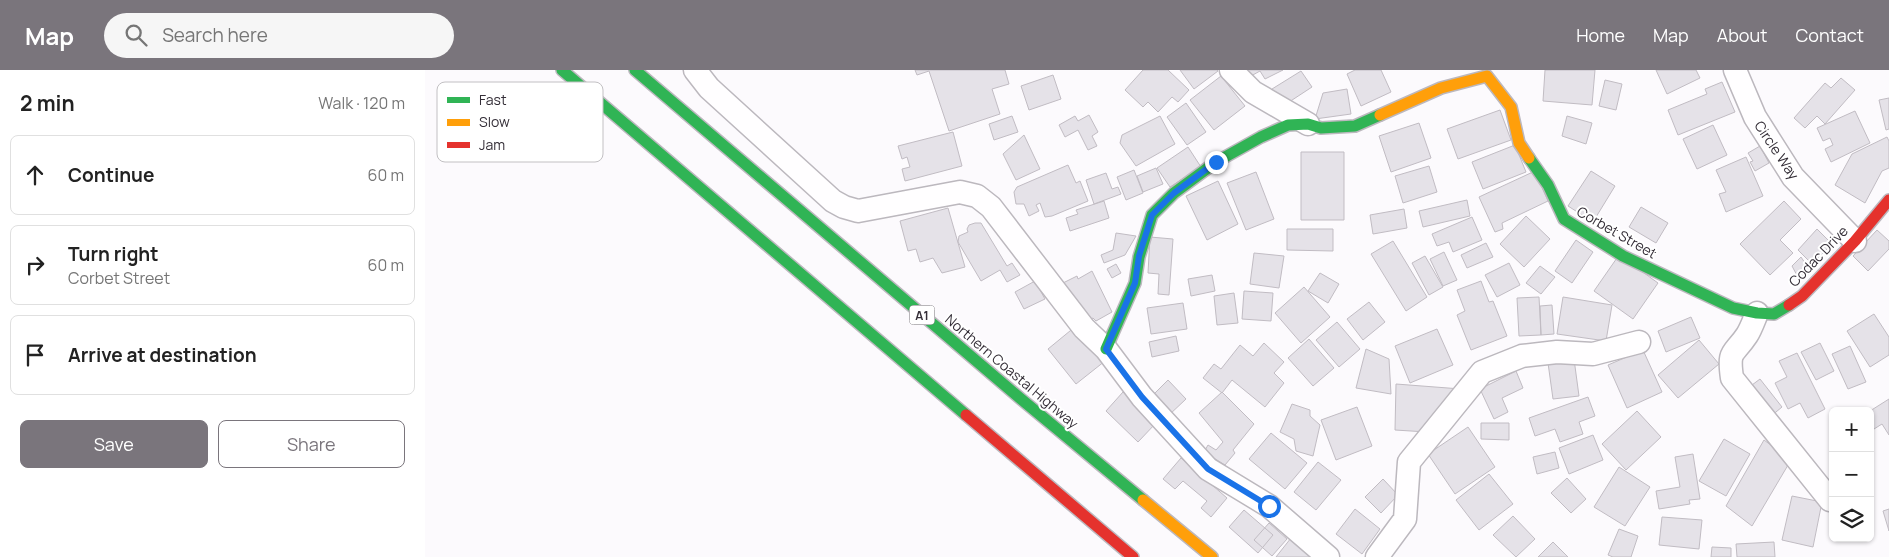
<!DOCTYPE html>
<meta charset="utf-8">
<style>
body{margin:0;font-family:Manrope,sans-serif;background:#f6f6f6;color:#222}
.controls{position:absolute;right:15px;bottom:15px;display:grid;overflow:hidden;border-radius:8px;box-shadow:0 1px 4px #0004}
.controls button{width:45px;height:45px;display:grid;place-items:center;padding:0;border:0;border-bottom:1px solid #e0e0e0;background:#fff;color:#222;font:25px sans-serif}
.stop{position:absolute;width:15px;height:15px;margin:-11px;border:4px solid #1a73e8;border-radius:50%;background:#fff}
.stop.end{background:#1a73e8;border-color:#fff;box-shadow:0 1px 5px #0008}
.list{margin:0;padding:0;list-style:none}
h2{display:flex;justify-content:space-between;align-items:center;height:65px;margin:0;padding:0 20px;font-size:21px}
h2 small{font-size:16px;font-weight:400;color:#767676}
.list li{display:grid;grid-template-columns:32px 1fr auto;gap:15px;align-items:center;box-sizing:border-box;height:80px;margin:0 10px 10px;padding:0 10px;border:1px solid #e0e0e0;border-radius:8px}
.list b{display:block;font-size:19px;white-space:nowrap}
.list p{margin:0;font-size:16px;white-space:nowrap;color:#767676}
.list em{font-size:16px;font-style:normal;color:#767676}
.actions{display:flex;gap:10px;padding:15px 20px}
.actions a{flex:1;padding:11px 0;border:1px solid #7a757c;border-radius:8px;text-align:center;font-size:18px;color:#7a757c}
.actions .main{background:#7a757c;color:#fff}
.icon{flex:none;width:28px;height:28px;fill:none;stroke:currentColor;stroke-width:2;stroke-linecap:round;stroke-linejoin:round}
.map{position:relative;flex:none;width:1464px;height:487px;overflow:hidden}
header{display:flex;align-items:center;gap:30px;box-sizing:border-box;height:70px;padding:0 25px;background:#7a757c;color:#fff}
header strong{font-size:24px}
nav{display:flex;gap:28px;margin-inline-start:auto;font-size:18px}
.search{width:350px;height:45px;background:#f6f6f6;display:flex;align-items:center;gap:12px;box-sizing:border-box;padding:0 18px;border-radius:28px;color:#767676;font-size:19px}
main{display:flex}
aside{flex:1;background:#fff}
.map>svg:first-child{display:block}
.building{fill:#e5e2e8;stroke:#c1bcc3}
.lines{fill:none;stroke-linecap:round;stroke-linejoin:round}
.street-casing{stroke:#bcb8be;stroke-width:25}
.fast-casing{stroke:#bcb8be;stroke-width:14}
.slow-casing{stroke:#bcb8be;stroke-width:14}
.jam-casing{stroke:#bcb8be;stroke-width:14}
.street{stroke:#fffeff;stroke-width:22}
.fast{stroke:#30b455;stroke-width:11}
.slow{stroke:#ff9f0a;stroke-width:11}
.jam{stroke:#e5322d;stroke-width:11}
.route{stroke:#1a73e8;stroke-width:6}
.labels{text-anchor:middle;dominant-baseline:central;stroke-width:4;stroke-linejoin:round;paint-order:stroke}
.shield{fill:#fff;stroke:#716d73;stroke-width:1}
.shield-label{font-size:12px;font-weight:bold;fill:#342e37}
.street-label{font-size:14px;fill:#342e37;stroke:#fff}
.key{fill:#fff;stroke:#c2c0c3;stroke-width:1}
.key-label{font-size:14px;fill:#342e37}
</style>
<header>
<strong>Map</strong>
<div class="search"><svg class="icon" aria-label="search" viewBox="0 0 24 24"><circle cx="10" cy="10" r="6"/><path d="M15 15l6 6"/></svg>Search here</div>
<nav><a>Home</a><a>Map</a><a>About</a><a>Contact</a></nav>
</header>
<main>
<aside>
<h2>2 min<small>Walk · 120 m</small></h2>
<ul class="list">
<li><svg class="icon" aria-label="ahead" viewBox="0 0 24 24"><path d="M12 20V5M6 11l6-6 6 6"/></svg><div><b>Continue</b></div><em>60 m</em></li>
<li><svg class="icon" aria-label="right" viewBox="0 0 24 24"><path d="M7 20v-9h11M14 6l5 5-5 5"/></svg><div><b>Turn right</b><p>Corbet Street</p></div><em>60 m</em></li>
<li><svg class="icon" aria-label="arrive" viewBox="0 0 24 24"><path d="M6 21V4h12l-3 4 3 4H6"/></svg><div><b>Arrive at destination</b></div></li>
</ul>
<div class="actions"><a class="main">Save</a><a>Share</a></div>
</aside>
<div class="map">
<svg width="1464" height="487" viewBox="0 0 1464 487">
<rect width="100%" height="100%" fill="#fcfafd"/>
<path class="building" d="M490,0H580L584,14L567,19L575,44L524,61L504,1L492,5Z
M718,0H743L764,20L753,32L747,27L733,42L723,32L718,37L700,20Z
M755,0H792L793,1L769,19Z
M823,0H858L840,9L835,1L826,6Z
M930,0H956L966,22L936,36L922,4Z
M1120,0H1170L1167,35L1118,31Z
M1231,0H1271L1275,8L1242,24Z
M876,1L887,17L858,36L847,19Z
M628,5L636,29L604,40L596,16Z
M796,6L820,36L789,60L765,30Z
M1416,8L1430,20L1400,54L1392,46L1380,58L1369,48L1400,13L1406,18Z
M1180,10L1197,14L1191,40L1174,36Z
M1297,12L1310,42L1253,65L1243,40L1282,24L1280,19Z
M922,19L926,44L890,49L898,23Z
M1464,28V59L1461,60L1454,30Z
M761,33L781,62L762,75L742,47Z
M1075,40L1086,70L1033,89L1022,59Z
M1430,41L1445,73L1406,92L1400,79L1408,75L1405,68L1398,71L1392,58Z
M664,45L673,62L667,66L672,76L663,80L653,60L640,67L634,55L650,46L653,51Z
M587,46L593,62L569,70L564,54Z
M735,46L750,74L711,96L695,73L697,65Z
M1142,46L1167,53L1161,74L1137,66Z
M994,53L1006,88L966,102L954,66Z
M1288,55L1302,85L1272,99L1258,69Z
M528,62L537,96L480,111L477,99L485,97L482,87L477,89L473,76Z
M599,65L615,99L591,110L578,84Z
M1462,67L1464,71V98L1457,101L1440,133L1410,115L1427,84Z
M1090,75L1101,102L1058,119L1047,92Z
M1335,76L1344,93L1330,101L1325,92L1328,91L1323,83Z
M763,77L776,97L745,117L732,98Z
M876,82H919V150H876Z
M1321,87L1338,126L1301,142L1294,124L1301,122L1291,100Z
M643,95L651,113L655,111L663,131L627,146L620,147L615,133L611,135L614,141L604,146L599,134H591L589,122L592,117Z
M1004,96L1012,122L978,133L970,106Z
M731,98L738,114L718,122L712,106Z
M709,100L718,123L701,130L692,107Z
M1110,101L1123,131L1077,153L1078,159L1070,162L1054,127Z
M1166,101L1190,116L1168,152L1143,136Z
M831,102L849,149L821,160L802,113Z
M681,103L687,119L693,117L696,124L669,134L661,110Z
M793,111L813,154L782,170L761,126Z
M1042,130L1045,146L998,157L994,141Z
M679,131L684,148L645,161L641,148L653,144L651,140Z
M1359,131L1376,149L1355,170L1368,183L1345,205L1315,174Z
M1216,137L1243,153L1231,173L1204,157Z
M523,138L540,197L517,203L508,188L495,192L491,179L483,181L475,151Z
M979,139L982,158L948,164L945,145Z
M1101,146L1125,169L1099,197L1075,174Z
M1047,147L1057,170L1028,182L1024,172L1012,176L1007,164Z
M550,153H556L582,196L587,193L595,205L582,212L575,200L556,211L533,172L534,166L543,162L542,159L544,155Z
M862,159H908V181L862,180Z
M1392,159L1407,174L1387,194L1373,180Z
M1452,160L1464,171V179L1443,201L1428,186Z
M691,163L711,166L700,185L679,193L676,185L688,180Z
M725,167L748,169L744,225L733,224L734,204L723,203Z
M1151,170L1168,182L1147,213L1130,201Z
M968,171L1002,227L981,241L946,184Z
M1061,173L1068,187L1042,198L1036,185Z
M1019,182L1032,210L1018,216L1005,189Z
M829,183L859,186L854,218L825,214Z
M1194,185L1233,213L1208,249L1169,221Z
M1000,186L1018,217L1004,225L987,193Z
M1376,187L1386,202L1375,211L1367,196Z
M1084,193L1095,215L1072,227L1060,205Z
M691,194L696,203L687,208L682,199Z
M1115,196L1130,207L1116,224L1101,213Z
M667,201L687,242L671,251L668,248L662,251L636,214L652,206L653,209Z
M895,203L914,214L903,233L883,221Z
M787,205L790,221L766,226L763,209Z
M610,211L620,229L599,239L590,222Z
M1056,211L1064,232L1068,231L1082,266L1046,280L1032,245L1040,241L1032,220Z
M879,217L905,247L876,273L850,243Z
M819,221L848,223L846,251L817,249Z
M809,223L813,253L792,255L789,226Z
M1114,227L1116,265L1094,266L1092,228Z
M1138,227L1187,235L1181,271L1132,264Z
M944,232L960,252L938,270L922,249Z
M758,233L762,259L726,264L722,238Z
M1127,235L1129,264L1116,265L1115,236Z
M1449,244L1464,267V285L1445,297L1422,261Z
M1266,247L1275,268L1241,282L1233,261Z
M912,252L935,279L914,297L891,270Z
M651,256L680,291L651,314L623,279Z
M1012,259L1028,295L985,313L970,276Z
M751,266L754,281L727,287L724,272Z
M884,269L909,298L888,316L863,288Z
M1274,270L1294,294L1253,328L1233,305Z
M839,273L859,292L849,303L859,313L840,337L807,310L797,323L778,308L789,294L796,299L815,275L828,286Z
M1395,273L1409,301L1391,310L1376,282Z
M1425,276L1441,312L1423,319L1407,284Z
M941,279L964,289L966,324L931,318Z
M1218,280L1237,322L1202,338L1183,295Z
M1372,283L1400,339L1383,348L1375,333L1363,339L1350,313L1362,307L1354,291Z
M1149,289L1154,326L1128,329L1123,293Z
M1091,301L1098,318L1077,328L1083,342L1069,349L1055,319Z
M1335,309L1357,337L1345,347L1323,318Z
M743,310L761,329L743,346L725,328Z
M971,314L1036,319L1002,362L970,360Z
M698,322L731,353L713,372L681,341Z
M797,322L829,354L808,380L810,383L800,395L779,382L783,375L791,380L798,372L774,343Z
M1163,327L1170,346L1154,352L1158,364L1135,372L1130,359L1110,366L1104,348Z
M1464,329V365L1457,354L1449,359L1445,354V341Z
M867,334L885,340V346L895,355L888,386L871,381L869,369L855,362Z
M932,337L947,376L911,390L896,350Z
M1212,341L1236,367L1201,400L1177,374Z
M1056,353H1084V370L1056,369Z
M1043,357L1070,397L1030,424L1003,384Z
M846,363L882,393L860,419L824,389Z
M1168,365L1178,390L1144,404L1134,378Z
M1299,369L1325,384L1301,426L1274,411Z
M1339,370L1366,390L1327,456L1301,436Z
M1130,382L1134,398L1112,404L1108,387Z
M1268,384L1275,429L1264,430L1265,434L1234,439L1231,421L1255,417L1250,387Z
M756,388L802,428L786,447L776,438L782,431L758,411L750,419L738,409Z
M893,392L916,410L891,440L869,422Z
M1194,397L1225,417L1200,456L1169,437Z
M1064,404L1088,434L1054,460L1031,430Z
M1142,408L1161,429L1146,443L1126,423Z
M958,409L973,425L956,443L940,427Z
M1367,426L1397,432L1388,477L1357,470Z
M930,439L955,459L937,484L911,464Z
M1464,439V461L1458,441Z
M819,440L848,465L833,483L804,457Z
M1088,446L1110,469L1091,487L1068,465Z
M1237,447L1277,450L1274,479L1234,475Z
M844,453L862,469L847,486L829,470Z
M1194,459L1213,466L1206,487H1188L1183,485Z
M866,468L890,487H851Z
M1128,472L1143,487H1113Z
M1349,472L1350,487H1312L1311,474Z
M1287,477L1306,478V487H1286Z"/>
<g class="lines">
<defs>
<path id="street" d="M270,0L284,18L408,131L419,137L433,141L535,122L552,126L566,137L659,258L681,279L717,327L783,399L844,436L903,487
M806,0L828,22L883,54
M1310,0L1330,47L1368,107L1430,171
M1332,243C1329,250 1326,259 1322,265C1308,286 1303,279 1307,308L1405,430
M952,487L980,449L984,392L1057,302L1097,286L1132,282L1168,284L1214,272"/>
<path id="fast" d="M137,0L541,345
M210,0L596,329L718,430
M1104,88L1123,115L1139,149L1198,186L1308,238L1332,243L1349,244L1364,235
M681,279L710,213L714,187L727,145L749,123L791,92L836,67L863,55L883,54L896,58L930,56L955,45"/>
<path id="slow" d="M955,45L1016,18L1062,6L1086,37L1094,73L1104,88
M718,430L787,487"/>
<path id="jam" d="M1364,235L1377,226L1430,171L1464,130
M541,345L708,487"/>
</defs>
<use href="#street" class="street-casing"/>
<use href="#fast" class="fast-casing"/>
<use href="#slow" class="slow-casing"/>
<use href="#jam" class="jam-casing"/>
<use href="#street" class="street"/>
<use href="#fast" class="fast"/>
<use href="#slow" class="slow"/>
<use href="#jam" class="jam"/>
</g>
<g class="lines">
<path class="route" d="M791,92L749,123L727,145L714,186L710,213L681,279L717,327L783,399L844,436"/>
</g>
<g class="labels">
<rect class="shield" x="484.5" y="235.5" width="25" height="19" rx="4"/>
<g class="shield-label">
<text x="497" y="245">A1</text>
</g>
<g class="street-label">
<text transform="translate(1352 80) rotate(56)">Circle Way</text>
<text transform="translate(1192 162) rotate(30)">Corbet Street</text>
<text transform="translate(1393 186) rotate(-46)">Codac Drive</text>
<text transform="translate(587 301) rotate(40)">Northern Coastal Highway</text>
</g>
</g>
<rect x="12" y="12" width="166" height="80" rx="8" class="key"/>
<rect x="22" y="27" width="23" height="6" fill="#30b455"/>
<rect x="22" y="49" width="23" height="7" fill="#ff9f0a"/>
<rect x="22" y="72" width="23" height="6" fill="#e5322d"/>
<g class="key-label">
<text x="54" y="35">Fast</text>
<text x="54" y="57">Slow</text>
<text x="54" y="80">Jam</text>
</g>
</svg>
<div class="controls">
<button>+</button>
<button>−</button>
<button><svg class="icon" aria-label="layers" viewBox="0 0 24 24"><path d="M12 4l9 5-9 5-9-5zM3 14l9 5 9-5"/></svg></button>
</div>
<div class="stop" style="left:844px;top:436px"></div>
<div class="stop end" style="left:791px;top:92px"></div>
</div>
</main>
